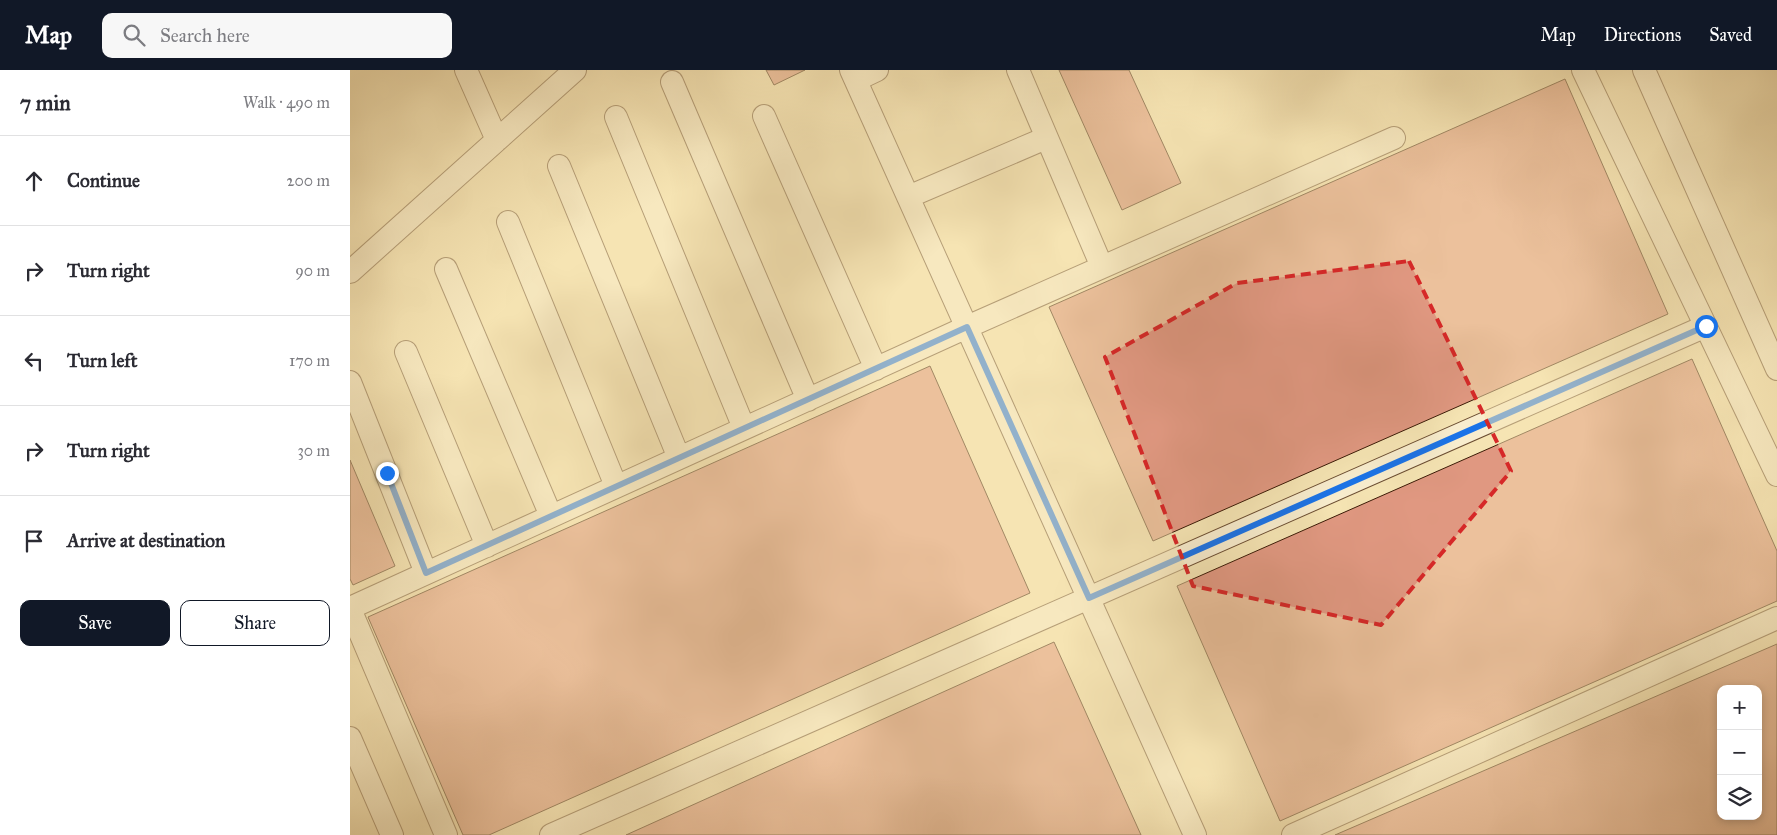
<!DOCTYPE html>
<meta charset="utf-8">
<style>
body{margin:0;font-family:"IM FELL Great Primer",serif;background:#f7f7f7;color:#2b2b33}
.controls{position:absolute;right:15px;bottom:15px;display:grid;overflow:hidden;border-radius:10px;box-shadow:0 2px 8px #0003}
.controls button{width:45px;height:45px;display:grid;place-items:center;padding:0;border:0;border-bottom:1px solid #e1e1e2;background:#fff;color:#2b2b33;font:25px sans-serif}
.stop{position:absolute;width:15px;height:15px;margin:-11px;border:4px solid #1a73e8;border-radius:50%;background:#fff}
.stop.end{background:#1a73e8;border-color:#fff;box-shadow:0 1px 5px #0008}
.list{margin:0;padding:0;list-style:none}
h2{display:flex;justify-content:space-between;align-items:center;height:65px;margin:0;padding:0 20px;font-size:21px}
h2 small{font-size:16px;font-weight:400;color:#7c7c81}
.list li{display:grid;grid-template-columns:32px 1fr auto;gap:15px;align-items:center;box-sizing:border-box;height:90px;padding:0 20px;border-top:1px solid #e1e1e2}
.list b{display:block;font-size:19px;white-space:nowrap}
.list em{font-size:16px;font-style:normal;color:#7c7c81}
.actions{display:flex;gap:10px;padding:15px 20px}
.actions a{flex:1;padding:11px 0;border:1px solid #111827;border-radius:10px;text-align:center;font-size:18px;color:#111827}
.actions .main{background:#111827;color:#fff}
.icon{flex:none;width:28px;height:28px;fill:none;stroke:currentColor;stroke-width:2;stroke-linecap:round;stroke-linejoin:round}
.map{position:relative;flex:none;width:1427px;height:765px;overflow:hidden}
header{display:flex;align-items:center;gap:30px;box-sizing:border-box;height:70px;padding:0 25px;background:#111827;color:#fff}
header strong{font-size:24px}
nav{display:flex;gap:28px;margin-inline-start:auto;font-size:18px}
.search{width:350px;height:45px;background:#f7f7f7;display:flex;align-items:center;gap:12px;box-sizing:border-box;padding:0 18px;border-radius:10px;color:#7c7c81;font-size:19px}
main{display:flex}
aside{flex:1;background:#fff}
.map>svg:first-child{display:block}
.building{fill:#e09881;stroke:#3b1a06;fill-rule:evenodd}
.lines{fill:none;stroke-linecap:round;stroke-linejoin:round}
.minor-casing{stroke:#6a4c31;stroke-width:24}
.minor{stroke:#f8edce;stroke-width:22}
.route{stroke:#1a73e8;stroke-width:6}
.marked{fill:none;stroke:#d62828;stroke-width:4;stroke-dasharray:10 6;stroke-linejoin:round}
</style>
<header>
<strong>Map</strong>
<div class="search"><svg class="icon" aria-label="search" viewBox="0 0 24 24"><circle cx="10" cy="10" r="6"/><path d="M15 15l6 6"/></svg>Search here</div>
<nav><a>Map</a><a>Directions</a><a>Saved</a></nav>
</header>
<main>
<aside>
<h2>7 min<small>Walk · 490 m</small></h2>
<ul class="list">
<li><svg class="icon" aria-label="ahead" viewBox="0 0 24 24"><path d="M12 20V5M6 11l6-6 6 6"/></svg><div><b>Continue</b></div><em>200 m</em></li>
<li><svg class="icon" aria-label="right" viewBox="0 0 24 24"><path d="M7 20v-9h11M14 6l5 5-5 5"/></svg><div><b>Turn right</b></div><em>90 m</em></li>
<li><svg class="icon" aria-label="left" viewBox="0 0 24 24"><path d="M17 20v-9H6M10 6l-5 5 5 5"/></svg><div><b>Turn left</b></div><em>170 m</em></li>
<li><svg class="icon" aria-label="right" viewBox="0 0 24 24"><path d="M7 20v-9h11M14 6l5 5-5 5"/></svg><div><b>Turn right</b></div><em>30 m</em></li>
<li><svg class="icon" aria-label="arrive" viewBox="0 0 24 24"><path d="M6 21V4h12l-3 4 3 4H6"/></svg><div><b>Arrive at destination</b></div></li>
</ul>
<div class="actions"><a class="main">Save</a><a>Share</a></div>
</aside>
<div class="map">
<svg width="1427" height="765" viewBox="0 0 1427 765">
<rect width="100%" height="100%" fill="#f5e4b3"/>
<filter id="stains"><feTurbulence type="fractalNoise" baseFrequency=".004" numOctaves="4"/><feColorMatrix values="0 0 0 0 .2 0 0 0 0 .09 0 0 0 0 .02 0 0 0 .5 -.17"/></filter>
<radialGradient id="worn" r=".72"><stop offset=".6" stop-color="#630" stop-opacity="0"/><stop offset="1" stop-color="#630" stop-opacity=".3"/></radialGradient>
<path class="building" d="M416,0H455L424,15Z
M709,0H779L831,113L772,140Z
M1215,9L1318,244L803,471L699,237Z
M1342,289L1427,481V531L930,751L827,516Z
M580,296L680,523L139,765H113L18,547Z
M0,390L45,496L3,515L0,509Z
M704,572L791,765H276Z
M1427,574V765H985ZM1371,619H1408V746H1371Z"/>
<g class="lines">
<defs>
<path id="minor" d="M116,0L147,70
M501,0L845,765
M668,0L752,197
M1233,0L1427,405
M1294,0L1427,299
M506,10L527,0
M322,12L458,330
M414,46L526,299
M266,47L394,358
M209,96L329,388
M558,127L696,68
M158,152L266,416
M96,199L201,446
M0,202L225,0
M56,282L137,476
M0,312L76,503
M0,538L617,257L1044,68
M0,539L96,765
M0,668L42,765
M201,765L1356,256
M943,765L1427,548"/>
</defs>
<use href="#minor" class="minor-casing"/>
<use href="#minor" class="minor"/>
</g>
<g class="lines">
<path class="route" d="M37,403L76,503L617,257L739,528L1356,256"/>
</g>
<path d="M0 0H1427V765H0ZM1059,191L1161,401L1031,555L843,516L755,287L887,213Z" fill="#f5e4b3" fill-opacity=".55" fill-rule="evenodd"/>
<path class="marked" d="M1059,191L1161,401L1031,555L843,516L755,287L887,213Z"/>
<rect width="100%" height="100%" filter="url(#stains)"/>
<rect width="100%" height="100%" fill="url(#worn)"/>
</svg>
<div class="controls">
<button>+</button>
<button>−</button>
<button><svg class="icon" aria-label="layers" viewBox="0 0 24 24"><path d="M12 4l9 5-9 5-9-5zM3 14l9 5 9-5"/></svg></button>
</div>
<div class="stop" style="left:1356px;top:256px"></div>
<div class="stop end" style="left:37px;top:403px"></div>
</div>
</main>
